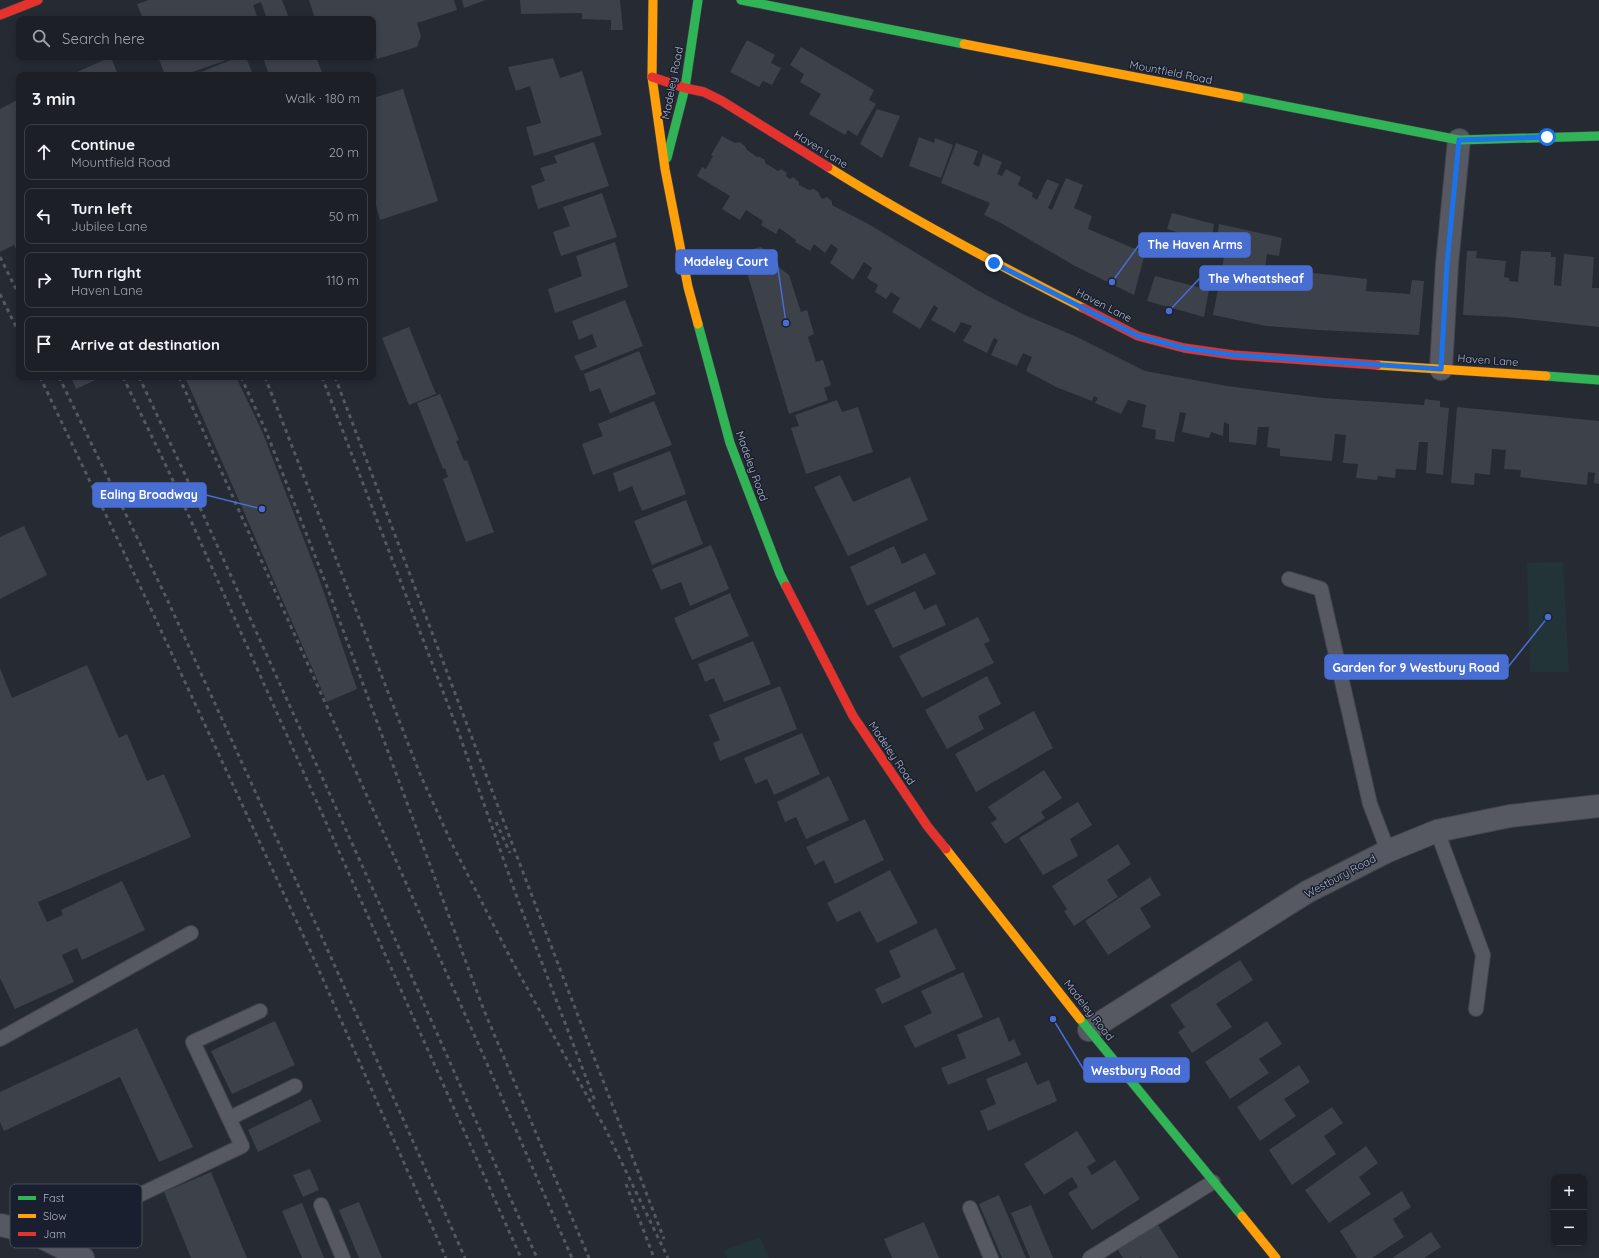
<!DOCTYPE html>
<meta charset="utf-8">
<style>
body{margin:0;font-family:Quicksand,sans-serif;background:#292d32;color:#f1f3f6}
.controls{position:absolute;right:12px;bottom:12px;display:grid;overflow:hidden;border-radius:8px;box-shadow:0 2px 6px #0003}
.controls button{width:36px;height:36px;display:grid;place-items:center;padding:0;border:0;border-bottom:1px solid #3a3e43;background:#1c2026;color:#f1f3f6;font:20px sans-serif}
.stop{position:absolute;width:12px;height:12px;margin:-9px;border:3px solid #1a73e8;border-radius:50%;background:#fff}
.stop.end{background:#1a73e8;border-color:#fff;box-shadow:0 1px 4px #0008}
.list{margin:0;padding:0;list-style:none}
h2{display:flex;justify-content:space-between;align-items:center;height:52px;margin:0;padding:0 16px;font-size:17px}
h2 small{font-size:13px;font-weight:400;color:#a0a3a7}
.list li{display:grid;grid-template-columns:26px 1fr auto;gap:12px;align-items:center;box-sizing:border-box;height:56px;margin:0 8px 8px;padding:0 8px;border:1px solid #3a3e43;border-radius:8px}
.list b{display:block;font-size:15px;white-space:nowrap}
.list p{margin:0;font-size:13px;white-space:nowrap;color:#a0a3a7}
.list em{font-size:13px;font-style:normal;color:#a0a3a7}
.icon{flex:none;width:22px;height:22px;fill:none;stroke:currentColor;stroke-width:2;stroke-linecap:round;stroke-linejoin:round}
.map{position:relative;flex:none;width:1599px;height:1258px;overflow:hidden}
.search{position:absolute;background:#1c2026;box-shadow:0 2px 6px #0003;left:16px;top:16px;width:360px;height:44px;display:flex;align-items:center;gap:10px;box-sizing:border-box;padding:0 14px;border-radius:8px;color:#a0a3a7;font-size:15px}
.panel{position:absolute;background:#1c2026;box-shadow:0 2px 6px #0003;left:16px;top:72px;width:360px;height:308px;border-radius:8px}
.map>svg:first-child{display:block}
.green{fill:#233439}
.building{fill:#3d414a}
.lines{fill:none;stroke-linecap:round;stroke-linejoin:round}
.lane-casing{stroke:#42454c;stroke-width:16}
.street-casing{stroke:#42454c;stroke-width:24}
.fast-casing{stroke:#42454c;stroke-width:10}
.slow-casing{stroke:#42454c;stroke-width:10}
.jam-casing{stroke:#42454c;stroke-width:10}
.lane{stroke:#565962;stroke-width:14}
.street{stroke:#565962;stroke-width:22}
.fast{stroke:#30b455;stroke-width:9}
.slow{stroke:#ff9f0a;stroke-width:9}
.jam{stroke:#e5322d;stroke-width:9}
.rail{stroke:#55585f;stroke-width:3;stroke-dasharray:4 4;stroke-linecap:butt}
.route{stroke:#1a73e8;stroke-width:5}
.labels{text-anchor:middle;dominant-baseline:central;stroke-width:3;stroke-linejoin:round;paint-order:stroke}
.street-label{font-size:11px;fill:#aeb5c6;stroke:#191f2e}
.key{fill:#191f2e;stroke:#464c5c;stroke-width:1}
.key-label{font-size:11px;fill:#aeb5c6}
.leader{fill:none;stroke:#486dd3;stroke-width:1.5}
.callout-dot{fill:#486dd3;stroke:#191f2e;stroke-width:1.5}
.callout{fill:#486dd3;stroke:#486dd3;stroke-width:1.5}
.callout-label{font-size:12px;text-anchor:middle;font-weight:bold;fill:#fff}
</style>
<div class="map">
<svg width="1599" height="1258" viewBox="0 0 1599 1258">
<rect width="100%" height="100%" fill="#262a33"/>
<path class="green" d="M1563,562L1569,672H1530L1527,563Z
M760,1237L769,1258H727L725,1250Z"/>
<path class="building" d="M149,0H282L289,18L267,19L261,2L253,5L258,19H143L137,4Z
M309,0H454L457,10L417,23L421,36L417,47L377,59L373,45V19H315Z
M462,0H486L464,8Z
M520,0H620L623,30H611V20L582,19V13L521,14Z
M747,40L775,55L771,63L781,68L772,85L763,81L759,87L730,72Z
M801,47L874,90L869,100L876,104L857,136L848,130L845,135L809,114L821,94L800,82L804,74L790,65Z
M111,57L118,75H70Z
M158,57H235L184,75H165Z
M238,57H246L253,75H194Z
M263,57H316L323,75H269Z
M553,58L560,78L582,71L602,135L534,156L526,127L541,123L530,86L516,91L508,67Z
M403,89L438,201L380,220L373,195V98Z
M19,99V256L14,245L0,252V109Z
M877,109L900,116L882,158L860,144Z
M722,136L735,143L740,142L745,146L747,150L757,157H760L765,160V163L778,171L781,169L787,173L786,176L790,179L793,177L799,182V185L809,190L814,189L819,193L821,198L823,199L827,197L832,201V205L870,225L984,294L1025,315L1077,337L1145,371L1227,386L1323,398L1424,405L1425,399L1440,401V407L1449,408L1443,475L1426,473L1428,442H1419L1416,470L1396,469L1395,478L1378,476L1377,480L1356,478L1358,464L1343,463L1346,435L1335,434L1332,461L1280,456V449L1267,447L1269,427H1258L1256,445L1229,442V424L1224,422L1223,436L1211,432L1209,438L1182,432L1186,413L1180,412L1174,442L1155,439L1156,430L1142,427L1146,405L1128,400L1121,414L1095,403L1098,398L1094,396L1092,401L1056,387L1026,371L1032,357L1023,353L1017,366L991,355L998,340L994,338L987,353L963,341L972,326L961,322L955,333L931,320L938,308L934,305L920,329L892,312L900,298L891,292L886,299L875,292L878,285L867,278L872,268L864,262L853,280L830,263L838,249L831,244L825,253L814,244L810,251L795,242L796,240L779,228L776,234L761,225L763,221L746,210L740,220L722,209L730,196L697,176L702,167L706,169L713,156L711,155Z
M919,137L934,143L935,138L953,145L941,178L909,166Z
M594,142L609,186L538,209L531,186L545,181L540,168L557,163L554,156Z
M956,143L978,151L973,164L979,167L983,154L1002,162L997,174L1002,176L1006,169L1021,177L1018,185L1033,193L1032,197L1037,200L1047,179L1059,184L1048,208L1052,210L1066,178L1083,185L1074,208L1092,216L1088,229L1145,253L1134,295L1075,266L1001,223L984,215L990,203L941,183Z
M602,193L617,237L561,256L553,232L570,226L563,207Z
M1172,213L1214,224L1211,243L1167,229Z
M1219,224L1282,238L1279,256L1267,254L1264,276L1272,278L1271,283L1295,286L1296,271L1367,279L1366,291L1410,294L1412,280L1424,281L1419,335L1319,330L1266,326L1213,315L1226,247L1216,244Z
M615,242L628,287L555,313L548,289L582,276L576,256Z
M761,247L769,252L772,262L789,275L801,312L807,310L814,334L808,337L816,362L823,360L831,385L824,388L828,400L789,414L741,252Z
M1467,251H1477L1476,258L1506,261L1504,277L1509,278V281L1518,282L1521,251L1551,252V257H1556L1554,285L1561,286L1564,254L1594,257L1592,288H1599V327L1507,317L1463,315Z
M1155,276L1209,290L1204,317L1147,301Z
M625,300L643,346L581,371L574,356L597,347L592,334L579,340L572,321Z
M409,327L436,394L409,405L382,338Z
M639,351L656,394L610,413L600,388L590,392L584,374Z
M71,377H102L76,389Z
M185,377H236L262,431L321,584L357,689L327,702Z
M440,394L459,440L456,441L464,461L467,460L494,532L466,542L443,479L448,477L445,468L443,469L417,403Z
M837,400L842,412L858,407L873,452L806,474L791,428L799,426L795,415Z
M654,401L672,445L593,475L582,444L603,436L598,424Z
M1457,407L1599,421V484L1594,483L1595,473L1588,472L1587,485L1520,477L1521,470L1504,469L1506,450L1492,449L1490,475L1475,473L1474,485L1451,483Z
M670,451L686,494L642,511L632,486L619,492L613,473Z
M840,475L853,502L910,477L928,520L848,556L814,487Z
M686,500L703,544L652,565L634,521Z
M24,526L47,575L0,599V537Z
M711,545L729,589L690,606L681,582L661,590L652,569Z
M894,546L902,564L925,553L936,574L867,606L850,567Z
M915,591L924,610L936,604L946,625L893,648L874,610Z
M730,593L749,636L692,660L674,618Z
M978,617L990,641L984,644L994,663L922,698L899,656Z
M753,641L771,684L724,702L714,678L705,682L698,664Z
M87,665L119,738L127,734L147,781L164,774L191,837L38,902L47,922L63,915L61,910L122,881L145,930L82,960L77,948L62,955L74,982L15,1009L0,978V668L12,698Z
M987,676L1001,704L978,716L984,729L947,749L925,710Z
M780,686L797,729L720,761L713,743L720,740L709,715Z
M1034,711L1053,748L976,792L955,754Z
M802,733L820,774L774,795L767,779L755,784L744,758Z
M1044,770L1062,798L1041,812L1045,818L1005,844L991,823L997,819L988,807Z
M829,776L849,820L806,839L796,817L785,822L777,802Z
M1078,802L1092,825L1070,839L1078,856L1043,875L1019,838Z
M865,819L884,860L835,884L824,860L815,865L806,847Z
M1118,844L1131,864L1107,880L1118,897L1074,926L1064,911L1067,909L1052,886Z
M890,870L918,923L877,943L860,911L837,922L827,903Z
M1150,877L1161,895L1140,908L1151,927L1108,955L1085,921Z
M936,928L956,969L882,1004L875,989L901,977L889,951Z
M1240,960L1253,980L1216,1004L1232,1027L1192,1053L1178,1032L1185,1027L1170,1005Z
M963,972L983,1017L915,1048L904,1026L932,1013L921,991Z
M999,1017L1009,1042L1014,1039L1021,1055L948,1085L941,1068L966,1058L957,1035Z
M275,1021L295,1065L232,1094L211,1051Z
M1267,1021L1282,1044L1259,1059L1269,1073L1230,1099L1205,1062Z
M137,1028L193,1147L159,1162L120,1077L4,1131L0,1122V1092Z
M1027,1062L1037,1085L1049,1080L1057,1101L988,1131L980,1111L996,1104L986,1079Z
M1299,1065L1310,1082L1284,1099L1296,1116L1260,1141L1237,1107Z
M311,1099L321,1121L258,1152L248,1130Z
M1332,1107L1343,1123L1324,1136L1336,1154L1292,1185L1269,1150Z
M1077,1131L1096,1161L1087,1167L1092,1175L1115,1160L1140,1199L1092,1230L1068,1193L1078,1187L1072,1177L1044,1195L1024,1164Z
M1366,1146L1378,1163L1359,1177L1371,1194L1329,1223L1305,1190Z
M310,1169L319,1190L303,1197L293,1175Z
M211,1172L247,1258H191L164,1192Z
M1402,1191L1411,1207L1393,1219L1404,1237L1372,1258H1357L1340,1231Z
M999,1195L1026,1258H1002L979,1204Z
M359,1202L382,1258H359L339,1210Z
M302,1203L324,1258H302L282,1211Z
M1031,1205L1053,1258H1030L1011,1213Z
M924,1222L939,1258H892L884,1239Z
M1156,1222L1179,1258H1142L1141,1257L1139,1258H1123L1116,1247Z
M1431,1232L1441,1247L1424,1258H1392Z"/>
<g class="lines">
<defs>
<path id="lane" d="M1289,579L1321,589L1370,804L1388,851
M1437,831L1483,955L1476,1009
M0,1039L191,933
M230,1118L295,1086
M321,1205L343,1258
M970,1208L991,1258
M47,1239L242,1146L193,1042L260,1011
M1090,1258L1213,1182"/>
<path id="street" d="M1441,369L1447,264L1459,140
M1089,1030L1307,892L1388,851L1437,831L1510,816L1599,806
M0,1225L31,1232L83,1258"/>
<path id="fast" d="M741,0L964,44
M1239,97L1459,140L1599,136
M667,158L685,88L698,0
M698,324L730,443L780,574L786,586
M1546,376L1599,380
M1080,1019L1242,1216"/>
<path id="slow" d="M653,0L652,77L665,169L688,287L698,324
M964,44L1239,97
M828,167C911,219 996,264 1083,308
M1377,365L1546,376
M946,849L1080,1019
M1242,1216L1276,1258"/>
<path id="jam" d="M0,15L38,0
M652,77L685,88L704,92L722,101L828,167
M1083,308L1138,336L1184,348L1233,355L1377,365
M786,586L853,716L928,827L946,849"/>
</defs>
<use href="#lane" class="lane-casing"/>
<use href="#street" class="street-casing"/>
<use href="#fast" class="fast-casing"/>
<use href="#slow" class="slow-casing"/>
<use href="#jam" class="jam-casing"/>
<use href="#lane" class="lane"/>
<use href="#street" class="street"/>
<use href="#fast" class="fast"/>
<use href="#slow" class="slow"/>
<use href="#jam" class="jam"/>
<path class="rail" d="M0,257L19,295
M0,294L19,333
M40,377L150,607L310,950L446,1258
M59,377L167,599L325,944L465,1258
M123,377L170,474L521,1258
M139,377L183,470L375,894L537,1258
M179,377L481,1050L572,1258
M241,377L266,431L326,584L483,1008L589,1258
M265,377L420,774L451,842L512,961L605,1128L668,1258
M322,377L457,728L519,903L595,1101
M335,377L540,917L664,1239
M496,822L510,853
M626,1184L654,1258"/>
</g>
<g class="lines">
<path class="route" d="M994,263L1138,336L1184,348L1233,355L1441,369L1447,264L1459,140L1547,137"/>
</g>
<g class="labels">
<g class="street-label">
<text transform="translate(1171 72) rotate(11)">Mountfield Road</text>
<text transform="translate(672 83) rotate(-79)">Madeley Road</text>
<text transform="translate(821 149) rotate(32)">Haven Lane</text>
<text transform="translate(1104 305) rotate(27)">Haven Lane</text>
<text transform="translate(1488 360) rotate(4)">Haven Lane</text>
<text transform="translate(752 466) rotate(70)">Madeley Road</text>
<text transform="translate(892 753) rotate(56)">Madeley Road</text>
<text transform="translate(1340 876) rotate(-28)">Westbury Road</text>
<text transform="translate(1089 1010) rotate(52)">Madeley Road</text>
</g>
</g>
<rect x="10" y="1184" width="132" height="64" rx="6" class="key"/>
<rect x="18" y="1196" width="18" height="4" fill="#30b455"/>
<rect x="18" y="1214" width="18" height="4" fill="#ff9f0a"/>
<rect x="18" y="1232" width="18" height="4" fill="#e5322d"/>
<g class="key-label">
<text x="43" y="1202">Fast</text>
<text x="43" y="1220">Slow</text>
<text x="43" y="1238">Jam</text>
</g>
<path class="leader" d="M1112 282L1139 245M786 323L777 262M1169 311L1200 278M262 509L206 495M1548 617L1508 667M1053 1019L1084 1070"/>
<g class="callout-dot">
<circle cx="1112" cy="282" r="4"/>
<circle cx="786" cy="323" r="4"/>
<circle cx="1169" cy="311" r="4"/>
<circle cx="262" cy="509" r="4"/>
<circle cx="1548" cy="617" r="4"/>
<circle cx="1053" cy="1019" r="4"/>
</g>
<g class="callout">
<rect x="1139" y="233" width="111" height="24" rx="4"/>
<rect x="676" y="250" width="101" height="24" rx="4"/>
<rect x="1200" y="266" width="112" height="24" rx="4"/>
<rect x="93" y="483" width="113" height="24" rx="4"/>
<rect x="1325" y="655" width="183" height="24" rx="4"/>
<rect x="1084" y="1058" width="105" height="24" rx="4"/>
</g>
<g class="callout-label">
<text x="1195" y="249">The Haven Arms</text>
<text x="726" y="266">Madeley Court</text>
<text x="1256" y="283">The Wheatsheaf</text>
<text x="149" y="499">Ealing Broadway</text>
<text x="1416" y="672">Garden for 9 Westbury Road</text>
<text x="1136" y="1075">Westbury Road</text>
</g>
</svg>
<div class="controls">
<button>+</button>
<button>−</button>
</div>
<div class="stop" style="left:1547px;top:137px"></div>
<div class="stop end" style="left:994px;top:263px"></div>
<div class="search"><svg class="icon" aria-label="search" viewBox="0 0 24 24"><circle cx="10" cy="10" r="6"/><path d="M15 15l6 6"/></svg>Search here</div>
<section class="panel">
<h2>3 min<small>Walk · 180 m</small></h2>
<ul class="list">
<li><svg class="icon" aria-label="ahead" viewBox="0 0 24 24"><path d="M12 20V5M6 11l6-6 6 6"/></svg><div><b>Continue</b><p>Mountfield Road</p></div><em>20 m</em></li>
<li><svg class="icon" aria-label="left" viewBox="0 0 24 24"><path d="M17 20v-9H6M10 6l-5 5 5 5"/></svg><div><b>Turn left</b><p>Jubilee Lane</p></div><em>50 m</em></li>
<li><svg class="icon" aria-label="right" viewBox="0 0 24 24"><path d="M7 20v-9h11M14 6l5 5-5 5"/></svg><div><b>Turn right</b><p>Haven Lane</p></div><em>110 m</em></li>
<li><svg class="icon" aria-label="arrive" viewBox="0 0 24 24"><path d="M6 21V4h12l-3 4 3 4H6"/></svg><div><b>Arrive at destination</b></div></li>
</ul>
</section>
</div>
